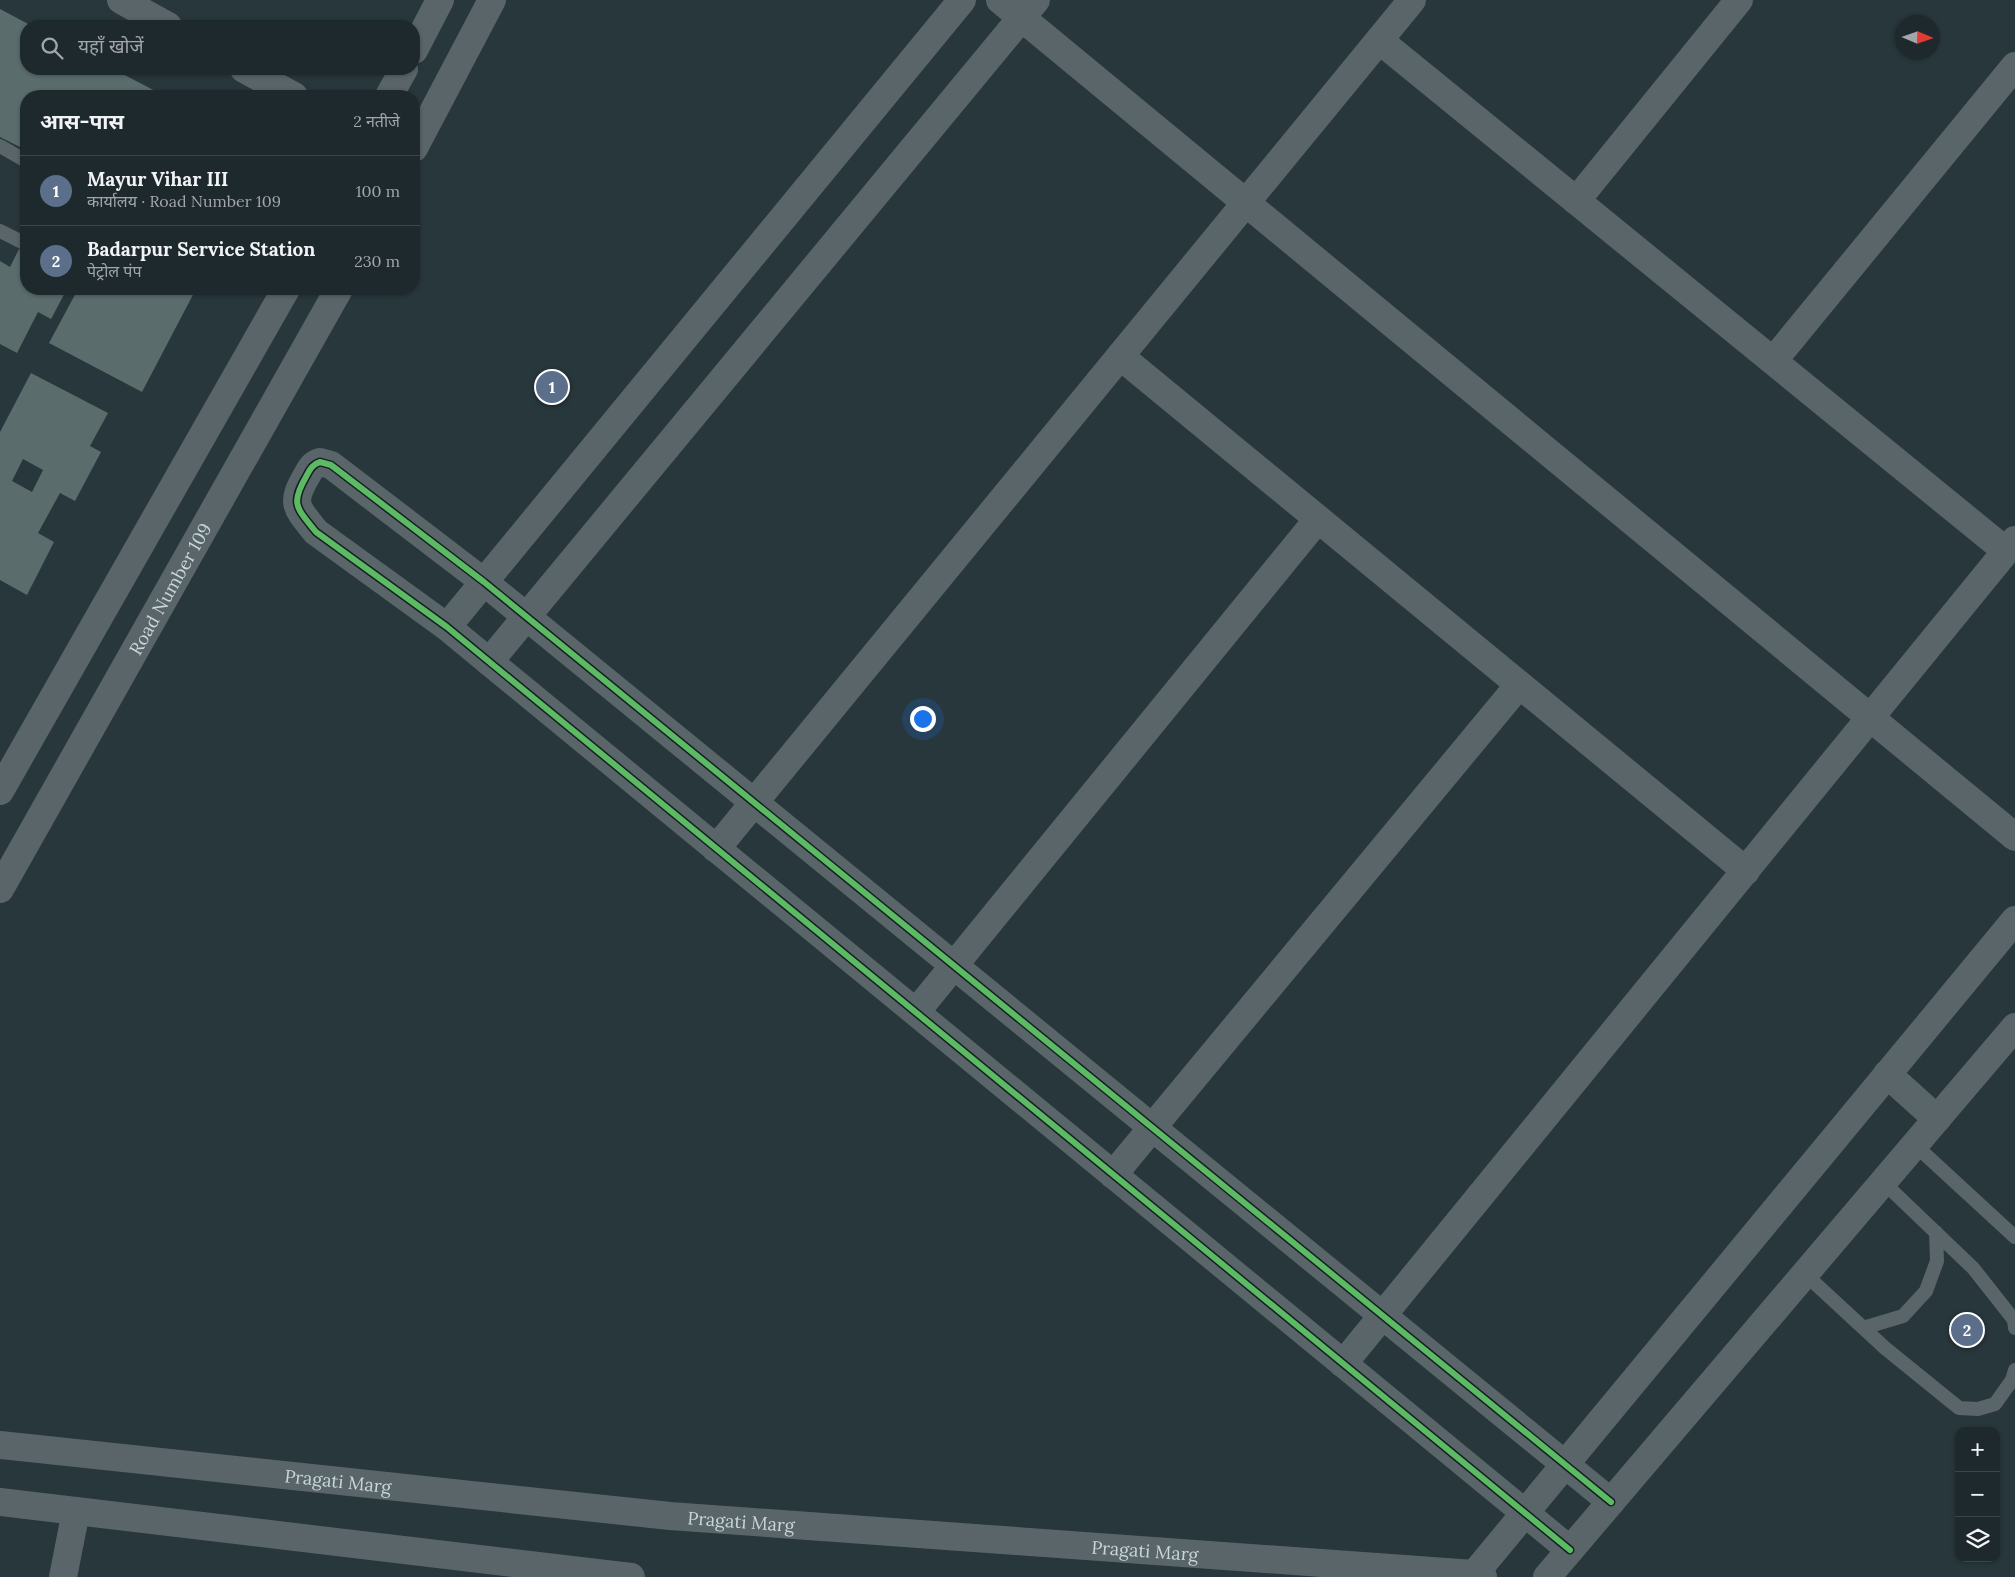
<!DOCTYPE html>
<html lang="hi">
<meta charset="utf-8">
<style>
body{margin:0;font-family:Lora,"Noto Sans Devanagari",serif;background:#2b3539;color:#f1f3f6}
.controls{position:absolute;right:15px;bottom:15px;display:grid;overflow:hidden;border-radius:10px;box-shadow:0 1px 4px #0004}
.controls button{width:45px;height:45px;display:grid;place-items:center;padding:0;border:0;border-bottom:1px solid #3c4549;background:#1e292d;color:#f1f3f6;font:25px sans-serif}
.compass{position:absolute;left:1895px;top:15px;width:45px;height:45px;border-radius:50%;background:#1e292d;box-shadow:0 1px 4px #0004;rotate:92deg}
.you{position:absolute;left:922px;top:718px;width:18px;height:18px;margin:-12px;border:4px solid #fff;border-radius:50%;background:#1a73e8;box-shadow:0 0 0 8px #1a73e833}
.badge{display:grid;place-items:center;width:32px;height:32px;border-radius:50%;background:#8abfa5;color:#fff;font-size:16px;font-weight:700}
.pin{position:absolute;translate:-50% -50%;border:2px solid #fff;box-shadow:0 1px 5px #0006}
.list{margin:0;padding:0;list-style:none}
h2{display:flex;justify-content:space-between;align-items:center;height:65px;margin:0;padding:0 20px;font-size:21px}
h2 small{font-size:16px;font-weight:400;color:#a1a6aa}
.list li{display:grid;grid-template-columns:32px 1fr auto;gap:15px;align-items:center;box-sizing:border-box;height:70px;padding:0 20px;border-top:1px solid #3c4549}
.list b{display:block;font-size:19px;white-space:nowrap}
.list p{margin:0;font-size:16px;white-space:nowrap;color:#a1a6aa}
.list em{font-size:16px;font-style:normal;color:#a1a6aa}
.icon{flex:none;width:28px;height:28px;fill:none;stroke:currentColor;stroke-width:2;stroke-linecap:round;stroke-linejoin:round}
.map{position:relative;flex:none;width:2015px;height:1577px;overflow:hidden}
.search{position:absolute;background:#1e292d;box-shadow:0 1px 4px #0004;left:20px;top:20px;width:400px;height:55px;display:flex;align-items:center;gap:12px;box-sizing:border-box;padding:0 18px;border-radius:20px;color:#a1a6aa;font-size:19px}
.panel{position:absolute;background:#1e292d;box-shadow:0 1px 4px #0004;left:20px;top:90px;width:400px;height:205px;border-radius:20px}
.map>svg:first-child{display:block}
.building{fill:#5a6c6c;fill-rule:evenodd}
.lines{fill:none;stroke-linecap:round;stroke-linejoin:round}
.service{stroke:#5a6569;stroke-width:14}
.minor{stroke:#5a6569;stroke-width:28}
.tertiary{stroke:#5a6569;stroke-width:28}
.secondary{stroke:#5a6569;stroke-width:28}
.cycleway-casing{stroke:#142024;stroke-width:9}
.cycleway{stroke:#5cba63;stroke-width:6}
.labels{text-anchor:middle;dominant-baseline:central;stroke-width:5;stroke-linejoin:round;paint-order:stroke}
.street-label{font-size:18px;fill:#c6d6db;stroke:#142024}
</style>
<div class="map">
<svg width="2015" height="1577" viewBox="0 0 2015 1577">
<rect width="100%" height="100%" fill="#28373c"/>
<path class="building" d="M0,9L32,26H26V69H113L165,96H26V107L21,117L26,120V138L22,148L0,137Z
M19,249L26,253V289H67L51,319L38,312L17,353L0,344V261L10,267Z
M78,289H196L142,392L49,343Z
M31,373L108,413L90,446L101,452L75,501L60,493L38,533L54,542L27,595L0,580V432ZM23,459L43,470L32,492L12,481Z"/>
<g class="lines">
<path class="service" d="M0,146L26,161
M0,231L26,244
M1915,1145L2015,1237
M1883,1182L1973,1268L2014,1320L2015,1328
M1805,1274L1885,1348L1959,1408L1978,1409L1995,1404L2012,1380L2015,1370
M1863,1328L1903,1316L1926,1291L1937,1261L1936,1232"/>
<path class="minor" d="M121,0L168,26
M1000,0L2015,837
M1379,40L2006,551
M244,69L294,96
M1576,201L1739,0
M1120,356L1746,871
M1773,361L2015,66
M447,627L962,0
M489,662L1036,0
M716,849L1412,0
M916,1012L1318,519
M1113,1175L1519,685
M1343,1364L2015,540
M1570,1550L447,627L316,532C296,507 290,504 307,475C310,469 313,464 320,462L331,465L484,582L1611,1502
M63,1577L76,1511"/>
<g class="tertiary">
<path d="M414,50L440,0"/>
<path d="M389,96L404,69"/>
<path d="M414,148L492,0"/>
<path d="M0,791L286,289"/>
<path id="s1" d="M0,889L339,289"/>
<path d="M1887,1074L1937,1119"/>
<path d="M1472,1577L2015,920"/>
<path d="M1547,1577L2015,1027"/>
</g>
<g class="secondary">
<path id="s2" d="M0,1445L670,1516L1474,1574L1483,1577"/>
<path d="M0,1502L631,1577"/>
</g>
<defs>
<path id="cycleway" d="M1570,1550L447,627L316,532C296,507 290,504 307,475C310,469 313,464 320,462L331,465L484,582L1611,1502"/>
</defs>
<use href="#cycleway" class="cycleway-casing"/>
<use href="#cycleway" class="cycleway"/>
</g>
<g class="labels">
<g class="street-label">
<text stroke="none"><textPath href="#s1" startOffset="345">Road Number 109</textPath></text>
<text stroke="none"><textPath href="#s2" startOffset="340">Pragati Marg</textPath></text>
<text stroke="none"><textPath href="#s2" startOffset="745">Pragati Marg</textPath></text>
<text stroke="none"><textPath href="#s2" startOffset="1150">Pragati Marg</textPath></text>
</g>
</g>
</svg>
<div class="controls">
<button>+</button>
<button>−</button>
<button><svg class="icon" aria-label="layers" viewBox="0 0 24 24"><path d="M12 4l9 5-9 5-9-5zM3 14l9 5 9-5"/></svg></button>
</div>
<svg class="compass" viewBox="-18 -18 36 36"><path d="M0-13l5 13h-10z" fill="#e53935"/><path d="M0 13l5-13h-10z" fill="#a1a6aa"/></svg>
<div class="you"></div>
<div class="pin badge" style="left:552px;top:387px;background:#5c6f8a">1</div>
<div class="pin badge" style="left:1967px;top:1330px;background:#5c6f8a">2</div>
<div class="search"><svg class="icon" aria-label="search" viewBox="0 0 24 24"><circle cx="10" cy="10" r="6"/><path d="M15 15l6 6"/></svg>यहाँ खोजें</div>
<section class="panel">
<h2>आस-पास<small>2 नतीजे</small></h2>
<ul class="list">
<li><span class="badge" style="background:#5c6f8a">1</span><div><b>Mayur Vihar III</b><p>कार्यालय · Road Number 109</p></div><em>100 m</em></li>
<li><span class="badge" style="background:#5c6f8a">2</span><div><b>Badarpur Service Station</b><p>पेट्रोल पंप</p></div><em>230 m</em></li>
</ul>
</section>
</div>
